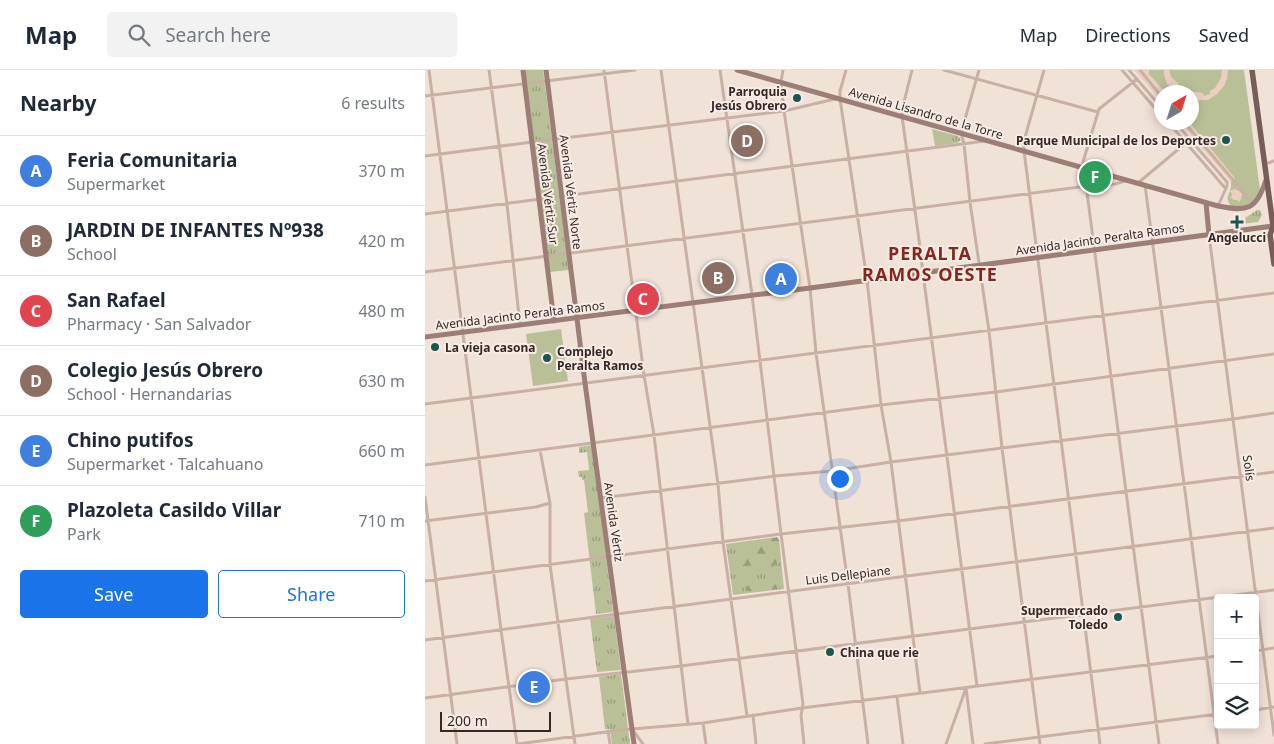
<!DOCTYPE html>
<meta charset="utf-8">
<style>
body{margin:0;font-family:"Noto Sans",sans-serif;background:#f2f2f3;color:#1f2937}
.controls{position:absolute;right:15px;bottom:15px;display:grid;overflow:hidden;border-radius:5px;box-shadow:0 2px 12px #0003}
.controls button{width:45px;height:45px;display:grid;place-items:center;padding:0;border:0;border-bottom:1px solid #e0e1e3;background:#fff;color:#1f2937;font:25px sans-serif}
.compass{position:absolute;left:729px;top:15px;width:45px;height:45px;border-radius:50%;background:#fff;box-shadow:0 2px 12px #0003;rotate:39deg}
.scale{position:absolute;left:15px;bottom:12px;width:111px;box-sizing:border-box;padding-left:5px;border:2px solid #352826;border-top:0;font-size:14px;line-height:18px;white-space:nowrap;color:#352826;-webkit-text-stroke:4px #f9ece4;paint-order:stroke}
.you{position:absolute;left:414px;top:408px;width:18px;height:18px;margin:-12px;border:4px solid #fff;border-radius:50%;background:#1a73e8;box-shadow:0 0 0 8px #1a73e833}
.badge{display:grid;place-items:center;width:32px;height:32px;border-radius:50%;background:#1a73e8;color:#fff;font-size:16px;font-weight:700}
.pin{position:absolute;translate:-50% -50%;border:2px solid #fff;box-shadow:0 1px 5px #0006}
.list{margin:0;padding:0;list-style:none}
h2{display:flex;justify-content:space-between;align-items:center;height:65px;margin:0;padding:0 20px;font-size:21px}
h2 small{font-size:16px;font-weight:400;color:#747a83}
.list li{display:grid;grid-template-columns:32px 1fr auto;gap:15px;align-items:center;box-sizing:border-box;height:70px;padding:0 20px;border-top:1px solid #e0e1e3}
.list b{display:block;font-size:19px;white-space:nowrap}
.list p{margin:0;font-size:16px;white-space:nowrap;color:#747a83}
.list em{font-size:16px;font-style:normal;color:#747a83}
.actions{display:flex;gap:10px;padding:15px 20px}
.actions a{flex:1;padding:11px 0;border:1px solid #1a73e8;border-radius:5px;text-align:center;font-size:18px;color:#1a73e8}
.actions .main{background:#1a73e8;color:#fff}
.icon{flex:none;width:28px;height:28px;fill:none;stroke:currentColor;stroke-width:2;stroke-linecap:round;stroke-linejoin:round}
.map{position:relative;flex:none;width:849px;height:674px;overflow:hidden}
header{display:flex;align-items:center;gap:30px;box-sizing:border-box;height:70px;padding:0 25px;background:#fff;border-bottom:1px solid #e0e1e3}
header strong{font-size:24px}
nav{display:flex;gap:28px;margin-inline-start:auto;font-size:18px}
.search{width:350px;height:45px;background:#f2f2f3;display:flex;align-items:center;gap:12px;box-sizing:border-box;padding:0 18px;border-radius:5px;color:#747a83;font-size:19px}
main{display:flex}
aside{flex:1;background:#fff}
.map>svg:first-child{display:block}
.grass{fill:url(#grass-tufts)}
.forest{fill:url(#forest-firs)}
.garden{fill:#b9c098}
.plaza{fill:#ead0bf}
.lines{fill:none;stroke-linecap:round;stroke-linejoin:round}
.street{stroke:#c9b0a4;stroke-width:3}
.secondary{stroke:#9d7e76;stroke-width:5}
.primary{stroke:#775d57;stroke-width:5.5}
.poi-dot{fill:#1b5651;stroke:#f9ece4;stroke-width:2}
.labels{text-anchor:middle;dominant-baseline:central;stroke-width:4;stroke-linejoin:round;paint-order:stroke}
.poi-label{font-size:12px;font-weight:bold;fill:#352826;stroke:#f9ece4;text-anchor:end}
.street-label{font-size:12px;fill:#352826;stroke:#f9ece4}
.district-label{font-size:18px;font-weight:bold;letter-spacing:1px;fill:#85271e;stroke:#f9ece4}
</style>
<header>
<strong>Map</strong>
<div class="search"><svg class="icon" aria-label="search" viewBox="0 0 24 24"><circle cx="10" cy="10" r="6"/><path d="M15 15l6 6"/></svg>Search here</div>
<nav><a>Map</a><a>Directions</a><a>Saved</a></nav>
</header>
<main>
<aside>
<h2>Nearby<small>6 results</small></h2>
<ul class="list">
<li><span class="badge" style="background:#3f7fe0">A</span><div><b>Feria Comunitaria</b><p>Supermarket</p></div><em>370 m</em></li>
<li><span class="badge" style="background:#8d6e63">B</span><div><b>JARDIN DE INFANTES Nº938</b><p>School</p></div><em>420 m</em></li>
<li><span class="badge" style="background:#e0444e">C</span><div><b>San Rafael</b><p>Pharmacy · San Salvador</p></div><em>480 m</em></li>
<li><span class="badge" style="background:#8d6e63">D</span><div><b>Colegio Jesús Obrero</b><p>School · Hernandarias</p></div><em>630 m</em></li>
<li><span class="badge" style="background:#3f7fe0">E</span><div><b>Chino putifos</b><p>Supermarket · Talcahuano</p></div><em>660 m</em></li>
<li><span class="badge" style="background:#2e9e5b">F</span><div><b>Plazoleta Casildo Villar</b><p>Park</p></div><em>710 m</em></li>
</ul>
<div class="actions"><a class="main">Save</a><a>Share</a></div>
</aside>
<div class="map">
<svg width="849" height="674" viewBox="0 0 849 674">
<defs>
<pattern id="grass-tufts" width="24" height="20" patternUnits="userSpaceOnUse" patternTransform="scale(1.25)"><rect width="24" height="20" fill="#b9c098"/><path d="M3 7l-1-3M5 7V3M7 7l1-3M15 17l-1-3M17 17v-4M19 17l1-3" fill="none" stroke="#979c7c"/></pattern>
<pattern id="forest-firs" width="22" height="20" patternUnits="userSpaceOnUse" patternTransform="scale(1.25)"><rect width="22" height="20" fill="#b9c098"/><path d="M5 1l3.5 6h-7zM16 11l3.5 6h-7z" fill="#979c7c"/></pattern>
</defs>
<rect width="100%" height="100%" fill="#f1e2d8"/>
<path class="grass" d="M100,0H118L144,200L125,202Z
M507,59L533,66L536,70L532,73L510,76Z
M664,104L687,110L685,112L668,114L664,112Z
M832,140H835L837,145L833,152L817,154V150Z
M167,375L188,542L171,544L159,443L163,442L159,410H157V407H154L153,401L164,400L162,382L154,383V377Z
M352,467L354,469L359,519L308,525L301,474Z
M189,546L196,600L172,602L165,549Z
M196,604L205,674H187L185,659H180L174,607Z"/>
<path class="forest" d="M351,468L354,470C354,475 355,480 355,484C354,488 352,491 351,494L347,497H343L338,492L331,498H328L326,495L320,496L315,493H311L310,492L308,487L312,484L316,486L321,483L329,481L332,470Z
M352,511L357,513L358,515L356,518L342,520L340,519C335,522 327,523 322,520V517L324,514Z"/>
<path class="garden" d="M715,0H819L835,120C830,135 821,138 807,137C799,128 804,126 806,117C806,114 806,111 805,108L759,53L766,52V22H736Z
M136,259L143,311L108,316L101,264Z"/>
<path class="plaza" d="M709,0H724V4L740,22H736V31Z
M739,0H744L746,7L754,14L752,16L760,22H750L742,14L739,5Z
M797,0H803L802,9L799,16L792,24L783,30H767L766,22H764L765,21L778,23L779,26L785,24V21L790,18L796,8Z
M755,53H765L810,108L806,112Z
M810,119L814,121L817,124L816,129L814,132L812,130H809L806,128L807,124L805,121Z"/>
<g class="lines">
<path class="street" d="M4,0L76,560L92,674
M64,0L82,134L95,255
M179,0L219,305L229,365L263,654
M236,0L293,414L298,472L322,646
M295,0L327,225L356,464L378,634L376,645L379,674
M358,0L356,12L359,41L385,218L391,283L423,514L443,674
M421,0L415,21V29L442,210L456,335L466,392L495,623
M487,0L477,40V46L494,170L498,203L552,616
M519,0L673,42
M554,0L536,63L539,74L545,132L564,261L577,378L615,674
M619,0L599,71V81L675,674
M697,0L736,45
M704,0L736,37
M715,0L736,26
M712,9L674,39L658,92L734,674
M0,26L210,0
M743,52L801,119
M750,52L802,112V116L793,136
M759,52L825,130
M0,86L107,72L359,41L410,29
M840,94L849,91
M713,113L762,72
M720,115L793,674
M0,144L560,71
M784,165L849,665
M0,202L662,116L690,114L700,111
M0,334L849,223
M115,380L125,433V495L150,674
M0,395L456,335L571,322L849,284
M0,427L32,674
M176,428L350,406L407,401L466,392L808,349L849,343
M0,451L111,437L125,433
M0,511L356,464L473,451L849,402
M0,570L192,544L849,458
M830,581L849,578
M541,618L548,674
M472,627L478,674
M0,628L141,609L256,596L849,520
M830,640L849,637
M328,645L331,674
M278,653L281,674
M208,660L218,674
M183,661L185,674
M93,674L195,660L278,653L377,638L793,586
M521,674L541,618
M560,674L793,644"/>
<path class="secondary" d="M98,0L129,251
M121,0L160,313L209,674
M312,0L793,136C823,142 831,140 841,110
M781,133L784,165
M0,267L385,218L848,156"/>
<path class="primary" d="M827,0L848,156L849,159
M848,156L845,165L849,194"/>
</g>
<g class="poi-dot">
<circle cx="372" cy="28" r="5"/>
<circle cx="801" cy="70" r="5"/>
<path d="M809.5 144.5h5v5h5v5h-5v5h-5v-5h-5v-5h5z"/>
<circle cx="10" cy="277" r="5"/>
<circle cx="122" cy="288" r="5"/>
<circle cx="693" cy="547" r="5"/>
<circle cx="405" cy="582" r="5"/>
</g>
<g class="labels">
<g class="poi-label">
<text x="362" y="21">Parroquia<tspan x="362" dy="14">Jesús Obrero</tspan></text>
<text x="791" y="70">Parque Municipal de los Deportes</text>
<text x="812" y="167" text-anchor="middle">Angelucci</text>
<text x="20" y="277" text-anchor="start">La vieja casona</text>
<text x="132" y="281" text-anchor="start">Complejo<tspan x="132" dy="14">Peralta Ramos</tspan></text>
<text x="683" y="540">Supermercado<tspan x="683" dy="14">Toledo</tspan></text>
<text x="415" y="582" text-anchor="start">China que rie</text>
</g>
<g class="street-label">
<text transform="translate(501 43) rotate(16)">Avenida Lisandro de la Torre</text>
<text transform="translate(146 122) rotate(83)">Avenida Vértiz Norte</text>
<text transform="translate(123 124) rotate(83)">Avenida Vértiz Sur</text>
<text transform="translate(675 169) rotate(-8)">Avenida Jacinto Peralta Ramos</text>
<text transform="translate(95 245) rotate(-7)">Avenida Jacinto Peralta Ramos</text>
<text transform="translate(824 398) rotate(82)">Solís</text>
<text transform="translate(189 452) rotate(82)">Avenida Vértiz</text>
<text transform="translate(423 505) rotate(-7)">Luis Dellepiane</text>
</g>
<g class="district-label">
<text x="505" y="183">PERALTA<tspan x="505" dy="21">RAMOS OESTE</tspan></text>
</g>
</g>
</svg>
<div class="controls">
<button>+</button>
<button>−</button>
<button><svg class="icon" aria-label="layers" viewBox="0 0 24 24"><path d="M12 4l9 5-9 5-9-5zM3 14l9 5 9-5"/></svg></button>
</div>
<svg class="compass" viewBox="-18 -18 36 36"><path d="M0-13l5 13h-10z" fill="#e53935"/><path d="M0 13l5-13h-10z" fill="#747a83"/></svg>
<div class="scale">200 m</div>
<div class="you"></div>
<div class="pin badge" style="left:356px;top:209px;background:#3f7fe0">A</div>
<div class="pin badge" style="left:293px;top:208px;background:#8d6e63">B</div>
<div class="pin badge" style="left:218px;top:229px;background:#e0444e">C</div>
<div class="pin badge" style="left:322px;top:71px;background:#8d6e63">D</div>
<div class="pin badge" style="left:109px;top:617px;background:#3f7fe0">E</div>
<div class="pin badge" style="left:670px;top:107px;background:#2e9e5b">F</div>
</div>
</main>
